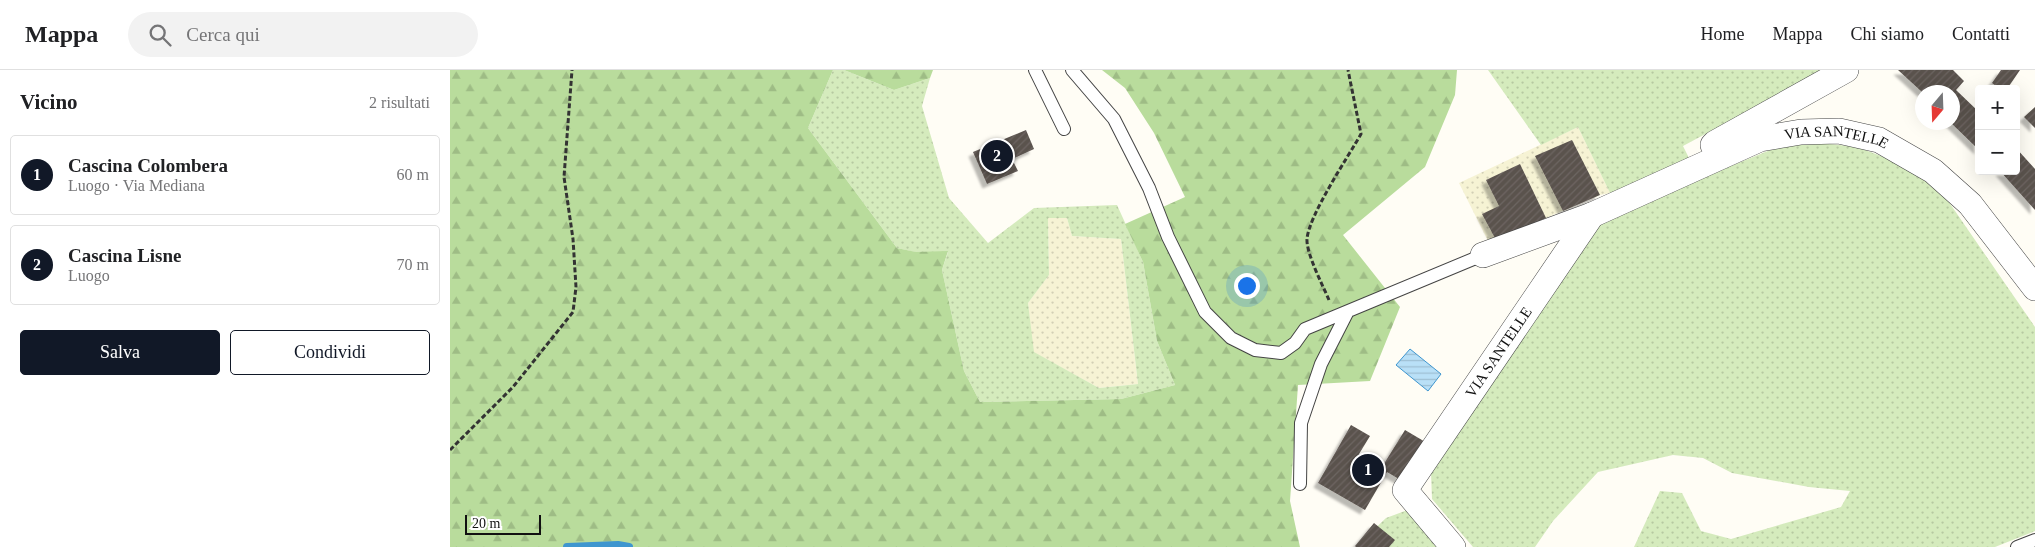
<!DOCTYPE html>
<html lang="it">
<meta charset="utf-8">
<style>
body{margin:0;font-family:"Times New Roman",serif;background:#f2f2f2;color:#202124}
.controls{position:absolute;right:15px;top:15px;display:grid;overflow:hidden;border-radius:5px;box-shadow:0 5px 20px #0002}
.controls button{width:45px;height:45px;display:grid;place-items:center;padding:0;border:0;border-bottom:1px solid #e0e0e0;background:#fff;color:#202124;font:25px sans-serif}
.compass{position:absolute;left:1465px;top:15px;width:45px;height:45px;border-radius:50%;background:#fff;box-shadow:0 5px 20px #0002;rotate:199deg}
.scale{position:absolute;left:15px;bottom:12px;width:76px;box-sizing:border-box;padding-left:5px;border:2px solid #111;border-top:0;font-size:14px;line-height:18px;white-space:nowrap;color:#111;-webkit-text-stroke:4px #fff;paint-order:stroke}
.you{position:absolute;left:796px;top:215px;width:18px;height:18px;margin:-12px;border:4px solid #fff;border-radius:50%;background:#1a73e8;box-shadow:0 0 0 8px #1a73e833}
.badge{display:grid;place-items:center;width:32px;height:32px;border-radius:50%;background:#111827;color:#fff;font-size:16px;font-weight:700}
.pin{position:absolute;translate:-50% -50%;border:2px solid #fff;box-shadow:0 1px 5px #0006}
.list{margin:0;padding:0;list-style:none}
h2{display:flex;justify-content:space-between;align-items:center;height:65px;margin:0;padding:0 20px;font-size:21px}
h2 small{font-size:16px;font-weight:400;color:#757577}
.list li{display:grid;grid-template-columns:32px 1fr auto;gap:15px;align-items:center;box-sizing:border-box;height:80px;margin:0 10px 10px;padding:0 10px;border:1px solid #e0e0e0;border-radius:5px}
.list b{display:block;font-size:19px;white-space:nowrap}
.list p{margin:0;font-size:16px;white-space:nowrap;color:#757577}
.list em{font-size:16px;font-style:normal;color:#757577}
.actions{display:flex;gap:10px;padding:15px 20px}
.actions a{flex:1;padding:11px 0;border:1px solid #111827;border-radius:5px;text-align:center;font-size:18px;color:#111827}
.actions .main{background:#111827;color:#fff}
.icon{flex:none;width:28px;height:28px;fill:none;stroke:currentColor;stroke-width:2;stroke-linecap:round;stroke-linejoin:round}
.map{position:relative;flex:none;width:1585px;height:477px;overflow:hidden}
header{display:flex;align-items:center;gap:30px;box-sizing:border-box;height:70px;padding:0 25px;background:#fff;border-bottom:1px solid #e0e0e0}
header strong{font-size:24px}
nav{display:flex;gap:28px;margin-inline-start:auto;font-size:18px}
.search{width:350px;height:45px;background:#f2f2f2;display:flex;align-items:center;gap:12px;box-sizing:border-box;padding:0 18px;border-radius:28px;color:#757577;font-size:19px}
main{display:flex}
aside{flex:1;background:#fff}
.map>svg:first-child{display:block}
.farmland{fill:url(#farmland-dots)}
.green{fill:url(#green-dots);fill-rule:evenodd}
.forest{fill:url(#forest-firs)}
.water{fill:url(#water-rules);stroke:#3f96cf}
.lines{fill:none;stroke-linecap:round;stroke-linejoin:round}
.stream{stroke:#3f96cf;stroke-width:8}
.building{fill:url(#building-hatch);filter:url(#shadow)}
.service-casing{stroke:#444;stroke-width:14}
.minor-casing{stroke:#444;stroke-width:26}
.path{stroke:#333;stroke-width:3;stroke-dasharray:5 2.5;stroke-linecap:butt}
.service{stroke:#fff;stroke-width:12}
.minor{stroke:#fff;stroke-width:25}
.labels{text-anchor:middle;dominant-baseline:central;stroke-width:5;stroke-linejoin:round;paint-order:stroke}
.street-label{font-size:15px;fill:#111;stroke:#fff}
</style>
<header>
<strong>Mappa</strong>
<div class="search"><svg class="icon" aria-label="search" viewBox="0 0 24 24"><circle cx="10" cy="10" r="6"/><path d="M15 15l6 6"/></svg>Cerca qui</div>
<nav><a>Home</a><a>Mappa</a><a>Chi siamo</a><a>Contatti</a></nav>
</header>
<main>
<aside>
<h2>Vicino<small>2 risultati</small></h2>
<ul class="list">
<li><span class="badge">1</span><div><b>Cascina Colombera</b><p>Luogo · Via Mediana</p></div><em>60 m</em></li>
<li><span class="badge">2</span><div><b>Cascina Lisne</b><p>Luogo</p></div><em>70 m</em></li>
</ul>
<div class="actions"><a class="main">Salva</a><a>Condividi</a></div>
</aside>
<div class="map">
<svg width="1585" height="477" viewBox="0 0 1585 477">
<defs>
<pattern id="farmland-dots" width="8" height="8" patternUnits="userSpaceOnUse" patternTransform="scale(1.25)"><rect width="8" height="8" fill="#f6f3d4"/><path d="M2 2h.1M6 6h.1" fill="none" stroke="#d2cfb5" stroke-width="1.8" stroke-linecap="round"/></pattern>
<pattern id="green-dots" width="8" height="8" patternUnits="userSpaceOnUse" patternTransform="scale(1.25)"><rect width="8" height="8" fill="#d5ebbd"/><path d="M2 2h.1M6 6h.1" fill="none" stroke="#b6c8a1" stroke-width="1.8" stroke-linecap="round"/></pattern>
<pattern id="forest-firs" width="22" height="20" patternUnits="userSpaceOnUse" patternTransform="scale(1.25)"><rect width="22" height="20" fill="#b9dc9c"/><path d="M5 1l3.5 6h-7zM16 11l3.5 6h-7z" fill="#9ebc85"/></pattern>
<pattern id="water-rules" width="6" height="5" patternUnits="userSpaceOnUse" patternTransform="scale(1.25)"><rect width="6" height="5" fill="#b9e0f7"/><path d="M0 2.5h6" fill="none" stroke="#9ebfd3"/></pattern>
<pattern id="building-hatch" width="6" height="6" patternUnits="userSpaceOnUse" patternTransform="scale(1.25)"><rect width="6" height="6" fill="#5a524d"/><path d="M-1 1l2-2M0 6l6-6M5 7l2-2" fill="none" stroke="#6d6662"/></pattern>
<filter id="shadow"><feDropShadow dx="-4.5" dy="4.5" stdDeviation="1" flood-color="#0004"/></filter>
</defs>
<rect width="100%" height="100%" fill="#fffdf5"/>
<path class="farmland" d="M1128,57L1160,123L1150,125L1084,153L1046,187L1009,113Z
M598,148H617L622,166L671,169L688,314L649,318L583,282L578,233L599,205Z"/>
<path class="green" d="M383,0H394L444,20L480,8L472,36L499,128L538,173L584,138L667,135L693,192L707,271L725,315L671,329L530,332L514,301L492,200L498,182H465L447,178L358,58ZM598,148H617L622,166L671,169L688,314L649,318L584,282L578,233L599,205Z
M1038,0H1375L1233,76L1240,90L1197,113L1160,123L1128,57L1091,75Z
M1345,70L1407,77L1463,98L1494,125L1585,257V461L1545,477H1184L1210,421L1232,423L1251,461L1281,469L1391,437L1400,421L1359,417L1282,403L1253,388L1223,385L1148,402L1103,451L1085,477H1023L982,429L981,402L1134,166L1156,147Z
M963,438L996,477H906L936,448Z"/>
<path class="forest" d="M0,0H383L358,58L447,178L466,182L498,181L492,200L514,301L530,332L671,329L725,315L707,271L693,192L675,154L735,127L704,63L675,18L652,0H1007L1005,25L975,97L893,165L950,237L920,311L848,315L840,431L850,477H0Z
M394,0H483L480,8L444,20Z"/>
<path class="water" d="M960,279L991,304L978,321L946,295Z"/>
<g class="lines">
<path class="stream" d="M117,477L168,475L179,477"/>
</g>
<path class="building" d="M1448,0H1503L1514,11L1506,20L1529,42V80L1500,52H1502V22H1472Z
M1551,0H1570L1557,19H1550L1542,13Z
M1585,37V58L1574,47Z
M576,60L584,79L562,89L568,101L537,114L523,82Z
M1122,70L1150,125L1113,141L1085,86Z
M1566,78L1585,99V140L1550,101H1566Z
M1070,94L1096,148L1046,170L1032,144L1049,136L1036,110Z
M901,355L920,366L909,384L932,397L955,360L977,373L954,412L937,402L915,440L868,413Z
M924,453L945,470L939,477H906L905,476Z"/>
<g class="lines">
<defs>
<path id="service" d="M585,0L614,59
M622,0L664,49L699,118L718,167L755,242L781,268L805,280L831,283L845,273L855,259L1033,185
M850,414L851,353L871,294L897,243
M1567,477L1585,470"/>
<g id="minor">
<path d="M1263,75L1265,73L1396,0"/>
<path d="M1033,185L1142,145"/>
<path id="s1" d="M1003,477L955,420L1142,145L1310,69L1351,62L1389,61L1429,70L1483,101L1520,134L1585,218"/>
</g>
</defs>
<use href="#service" class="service-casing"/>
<use href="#minor" class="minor-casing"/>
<path class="path" d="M879,230C873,216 856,183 857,169C859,145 898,87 911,64L898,0
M0,380L63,317L123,242L126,217L123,169L114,107L122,0"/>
<use href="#service" class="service"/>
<use href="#minor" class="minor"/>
</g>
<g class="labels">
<g class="street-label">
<text stroke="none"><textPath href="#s1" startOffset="669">VIA SANTELLE</textPath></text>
<text stroke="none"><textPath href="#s1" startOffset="241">VIA SANTELLE</textPath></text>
</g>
</g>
</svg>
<div class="controls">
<button>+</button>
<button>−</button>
</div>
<svg class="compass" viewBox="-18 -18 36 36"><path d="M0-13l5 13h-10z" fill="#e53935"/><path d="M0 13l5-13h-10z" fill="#757577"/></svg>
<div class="scale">20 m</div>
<div class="you"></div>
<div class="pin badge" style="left:918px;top:400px">1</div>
<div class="pin badge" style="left:547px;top:86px">2</div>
</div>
</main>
